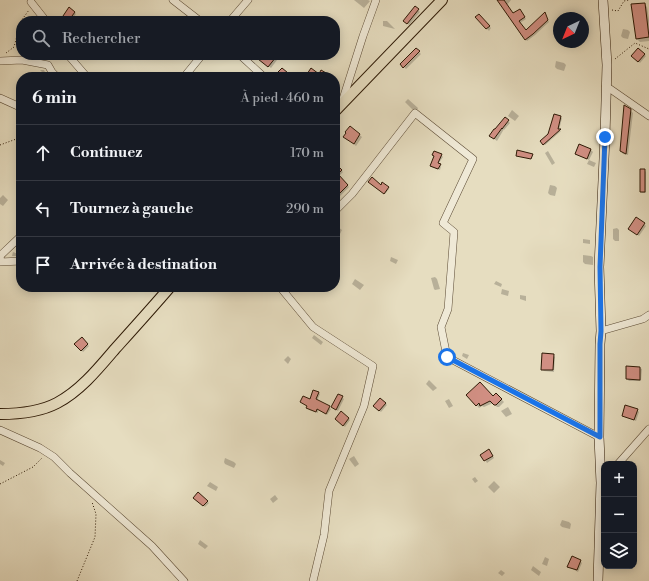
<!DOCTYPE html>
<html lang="fr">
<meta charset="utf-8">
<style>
body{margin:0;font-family:"Libre Bodoni",serif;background:#20242c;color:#f1f3f6}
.controls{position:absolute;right:12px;bottom:12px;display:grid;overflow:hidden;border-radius:8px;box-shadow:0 2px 10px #0003}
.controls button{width:36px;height:36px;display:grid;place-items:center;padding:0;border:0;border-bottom:1px solid #363941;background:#171b24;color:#f1f3f6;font:20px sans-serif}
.compass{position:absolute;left:553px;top:12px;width:36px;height:36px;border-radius:50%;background:#171b24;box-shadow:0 2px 10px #0003;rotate:223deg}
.stop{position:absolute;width:12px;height:12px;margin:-9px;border:3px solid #1a73e8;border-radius:50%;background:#fff}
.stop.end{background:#1a73e8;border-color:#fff;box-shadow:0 1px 4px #0008}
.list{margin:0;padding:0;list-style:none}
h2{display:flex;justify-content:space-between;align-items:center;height:52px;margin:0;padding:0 16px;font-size:17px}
h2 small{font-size:13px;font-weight:400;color:#9ea1a6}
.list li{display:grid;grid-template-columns:26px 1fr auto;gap:12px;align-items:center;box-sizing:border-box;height:56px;padding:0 16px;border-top:1px solid #363941}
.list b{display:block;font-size:15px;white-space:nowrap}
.list em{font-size:13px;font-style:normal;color:#9ea1a6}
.icon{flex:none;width:22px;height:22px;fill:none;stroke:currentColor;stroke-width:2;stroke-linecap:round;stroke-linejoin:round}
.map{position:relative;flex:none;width:649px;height:581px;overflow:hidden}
.search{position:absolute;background:#171b24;box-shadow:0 2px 10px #0003;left:16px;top:16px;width:324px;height:44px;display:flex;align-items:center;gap:10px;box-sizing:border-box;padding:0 14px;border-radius:16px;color:#9ea1a6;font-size:15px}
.panel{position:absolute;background:#171b24;box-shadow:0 2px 10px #0003;left:16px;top:72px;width:324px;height:220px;border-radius:16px}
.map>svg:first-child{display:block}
.shadow{fill:#0003}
.building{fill:#d18f83;stroke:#2d1905}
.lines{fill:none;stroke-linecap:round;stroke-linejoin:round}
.minor-casing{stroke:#5b4a34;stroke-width:8}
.secondary-casing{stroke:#2d1905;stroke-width:10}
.primary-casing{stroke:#2d1905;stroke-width:12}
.path{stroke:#2d1905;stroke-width:1;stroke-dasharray:1 2;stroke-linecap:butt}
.minor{stroke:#efe9d6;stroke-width:7}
.secondary{stroke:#efe9d6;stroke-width:9}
.primary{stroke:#e6ddc0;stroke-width:10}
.route{stroke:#1a73e8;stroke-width:5}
</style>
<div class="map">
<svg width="649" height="581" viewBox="0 0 649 581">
<rect width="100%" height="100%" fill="#e6ddc0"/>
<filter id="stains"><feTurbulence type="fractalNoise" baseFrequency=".005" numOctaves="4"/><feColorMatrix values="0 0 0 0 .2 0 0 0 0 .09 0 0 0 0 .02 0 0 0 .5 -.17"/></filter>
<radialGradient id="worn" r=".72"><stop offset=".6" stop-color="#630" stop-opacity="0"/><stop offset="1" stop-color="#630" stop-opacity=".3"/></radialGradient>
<path class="shadow" d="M354,0H368L370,1L364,8Z
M498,0H511L507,5L513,14L521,12L526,19L520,23L526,31L545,14L549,22L535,35L527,41Z
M644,4L647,7L649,20V41L640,42L637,39Z
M415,7L420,12L409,25L404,21Z
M74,12L76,14L71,21L64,16Z
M479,15L491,28L489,31L476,17Z
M383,21H387L395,29L383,26Z
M623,29L628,30L630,32L628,39L623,38L621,36Z
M416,49L421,54L406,69L401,64Z
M638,50L646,56L640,63L633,56Z
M262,55H271L277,60L271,68L261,60Z
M556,61L564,63L566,65L564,71L557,69L555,67Z
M40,70H44L45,72L43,73Z
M408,99L418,108L417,110L414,111L405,102Z
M512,110L519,116L515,121L508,116Z
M630,110L633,113L628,155L623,154L621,151Z
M554,115L562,118L559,130L561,131L545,145L541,141L549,134Z
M505,118L510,123L504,130V129L497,141L493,138Z
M350,127L362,137L356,146L346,138Z
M580,145L591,150L593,152L589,160L596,163L594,167L587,164L589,160L578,155L576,153Z
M548,151L555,163L552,165L545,153Z
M433,155H441L443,157L438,164L441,166L440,170L432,167L435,157Z
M335,165L343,172L339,176L349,187L336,200Z
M644,170L646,172V193H642L640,191Z
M369,181L381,186L383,184L389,189L385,194Z
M550,185L555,186L557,188L555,196L550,195L548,193Z
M3,195L8,200L3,206L0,204V198Z
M644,224L646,226L639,236L631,230Z
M338,227L342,230L339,236L335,234Z
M617,228L619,230V241H615L613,239V229Z
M583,239L590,240V244L583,243Z
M13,252L18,254L17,256H12Z
M583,255L591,256L593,257V265L585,264L583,262Z
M391,257L398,260L396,264L390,261Z
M435,277L437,279L440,289L435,290L434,289L431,278Z
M355,279L364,285L360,290L352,284Z
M496,281L502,284L501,287L494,284Z
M502,289L509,291L508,296L501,294Z
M520,295L526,296V301L520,299Z
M314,335L323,342L321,345L312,338Z
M82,339L89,346L83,352L76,344Z
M463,353L469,355L467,359L462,356Z
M553,355L555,357L554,372L544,371L542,369Z
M288,356L291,359L288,364L284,360Z
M640,368L642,369L641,381H629L627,379Z
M429,380L437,388L433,391L426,384Z
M318,392L320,394L317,401L331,409L327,415L318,410V413L309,410L307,408L308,406L301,402L311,400Z
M496,394L504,402L499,407H497L493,403L484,407L482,406L479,408L468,395L493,397Z
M339,395L344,399L338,411L334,409Z
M449,399L453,406L449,408L445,401Z
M385,403L387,405L381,412L376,408Z
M508,407L512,414L506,417L501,411Z
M637,410L639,412L636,421L625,417L623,415Z
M341,413L350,420L345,427L338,421Z
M491,452L494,458L487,463L482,455Z
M354,456L359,464L355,467L349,459Z
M225,458L234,462L236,464L234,468L225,464L224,462Z
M0,460L5,463L3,466L0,464Z
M475,477L478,481L475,483L472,479Z
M494,481L500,487L494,493L488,487Z
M210,482L218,487L216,491L207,486Z
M198,494L209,503L205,507L194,498Z
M275,495L278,499L273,503L270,499Z
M562,520L569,522L571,524L570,529L562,527L560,525Z
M200,540L208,546L205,549L198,544Z
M545,557L549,559L547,566L542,564Z
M580,561L582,563L578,572L571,568L569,566Z
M533,566L541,572L539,576L531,570Z
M501,570L505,573L502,576L498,573Z"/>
<path class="building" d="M497,0H504L513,13L520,9L525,17L519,21L526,30L545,12L548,20L533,34L525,40Z
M645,3L649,37L636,39L631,4Z
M415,6L419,9L407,24L403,21Z
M69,7L75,12L69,20L63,16Z
M479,14L490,26L486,29L475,17Z
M416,48L420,51L403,68L400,64Z
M638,48L645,54L638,62L631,56Z
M260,55H273L276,57L268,67L258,59Z
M282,68L293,77H279L276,74Z
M311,68L319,74L321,70L333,77H305Z
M624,105L631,109L626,154L620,151Z
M554,114L561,116L558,129H561L543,145L540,141L548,134Z
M505,117L509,120L502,129V128L494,139L489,136L494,129H495Z
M350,126L360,134L354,144L343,137L346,133L345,132Z
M579,144L591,149L587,159L575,154Z
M517,150L533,154L531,159L516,156Z
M434,151L442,154L438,163L441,164L438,169L430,166L434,156L432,155Z
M335,163L342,170L338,174L348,185L335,198Z
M640,169H645V192H640Z
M372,177L381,185L382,182L389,187L384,194L368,182Z
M636,217L645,223L637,235L628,229Z
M82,337L88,344L81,351L74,344Z
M542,353L554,354L553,370H541Z
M626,366L640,367V380L626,379Z
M480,382L493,396L496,393L502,399L496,405H494L490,401L480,406L479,403L476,406L466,395Z
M313,390L319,392L316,399L330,406L326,414L317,409L316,412L306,408L307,406L300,402L303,396L310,399Z
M338,394L343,396L336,410L331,407Z
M380,398L386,403L379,411L373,406Z
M625,405L638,409L634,420L622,416Z
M341,411L349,418L343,426L335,419Z
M489,449L493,456L484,461L480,455Z
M198,492L208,501L203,506L193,498Z
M572,556L581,560L577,570L567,567Z"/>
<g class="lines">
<defs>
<path id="minor" d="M173,0L200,21
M31,2L46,21
M230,21L248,0
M68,55L87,77
M240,55L264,77
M0,61L22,60L48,65L52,72L57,77
M184,77L202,55
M606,86L649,116
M0,98L20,107H21
M342,102L363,36L376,0
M335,211L352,194L415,113L473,159L443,223L454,232L448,309L441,327L447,357L599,437
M0,258L1,255L21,236
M0,262L21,261
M280,287L313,327L373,366L364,406L329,491L324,535L313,581
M601,331L643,319L649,315
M0,430L40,448L54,457L70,473L152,546L184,581
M618,464L649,429"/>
<path id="secondary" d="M598,581L601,483L599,437L600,344L601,331L599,267L605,137L607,65L603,0"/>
<path id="primary" d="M335,111L442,0
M0,414C18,414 40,412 57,403C80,391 98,369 115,349C133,329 152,308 170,287"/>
</defs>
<use href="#minor" class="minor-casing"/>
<use href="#secondary" class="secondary-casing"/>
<use href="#primary" class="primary-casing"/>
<path class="path" d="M612,10L618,11L624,1L629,0
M6,53L14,47L21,21L29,10
M615,59L635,43L649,49
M0,145L19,138H21
M0,484L33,467L42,458
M77,581L95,537L96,514L92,502"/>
<use href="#minor" class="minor"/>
<use href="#secondary" class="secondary"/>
<use href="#primary" class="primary"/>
</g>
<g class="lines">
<path class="route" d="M447,357L600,437V344L601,331L600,267L605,137"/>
</g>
<rect width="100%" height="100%" filter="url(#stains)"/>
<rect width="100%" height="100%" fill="url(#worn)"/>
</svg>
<div class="controls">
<button>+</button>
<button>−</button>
<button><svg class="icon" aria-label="layers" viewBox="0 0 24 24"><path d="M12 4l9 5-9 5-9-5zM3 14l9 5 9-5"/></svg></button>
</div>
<svg class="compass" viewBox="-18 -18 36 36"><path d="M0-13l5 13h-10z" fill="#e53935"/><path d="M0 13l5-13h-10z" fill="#9ea1a6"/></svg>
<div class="stop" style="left:447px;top:357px"></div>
<div class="stop end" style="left:605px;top:137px"></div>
<div class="search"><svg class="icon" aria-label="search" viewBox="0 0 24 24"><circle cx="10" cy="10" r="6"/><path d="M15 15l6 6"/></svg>Rechercher</div>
<section class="panel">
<h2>6 min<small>À pied · 460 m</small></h2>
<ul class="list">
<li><svg class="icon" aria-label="ahead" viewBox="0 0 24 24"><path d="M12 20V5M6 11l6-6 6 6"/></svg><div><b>Continuez</b></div><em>170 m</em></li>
<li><svg class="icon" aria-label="left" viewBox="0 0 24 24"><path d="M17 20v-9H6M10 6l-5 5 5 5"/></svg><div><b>Tournez à gauche</b></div><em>290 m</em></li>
<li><svg class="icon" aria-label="arrive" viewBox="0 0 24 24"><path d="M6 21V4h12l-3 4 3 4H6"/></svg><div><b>Arrivée à destination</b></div></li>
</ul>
</section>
</div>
